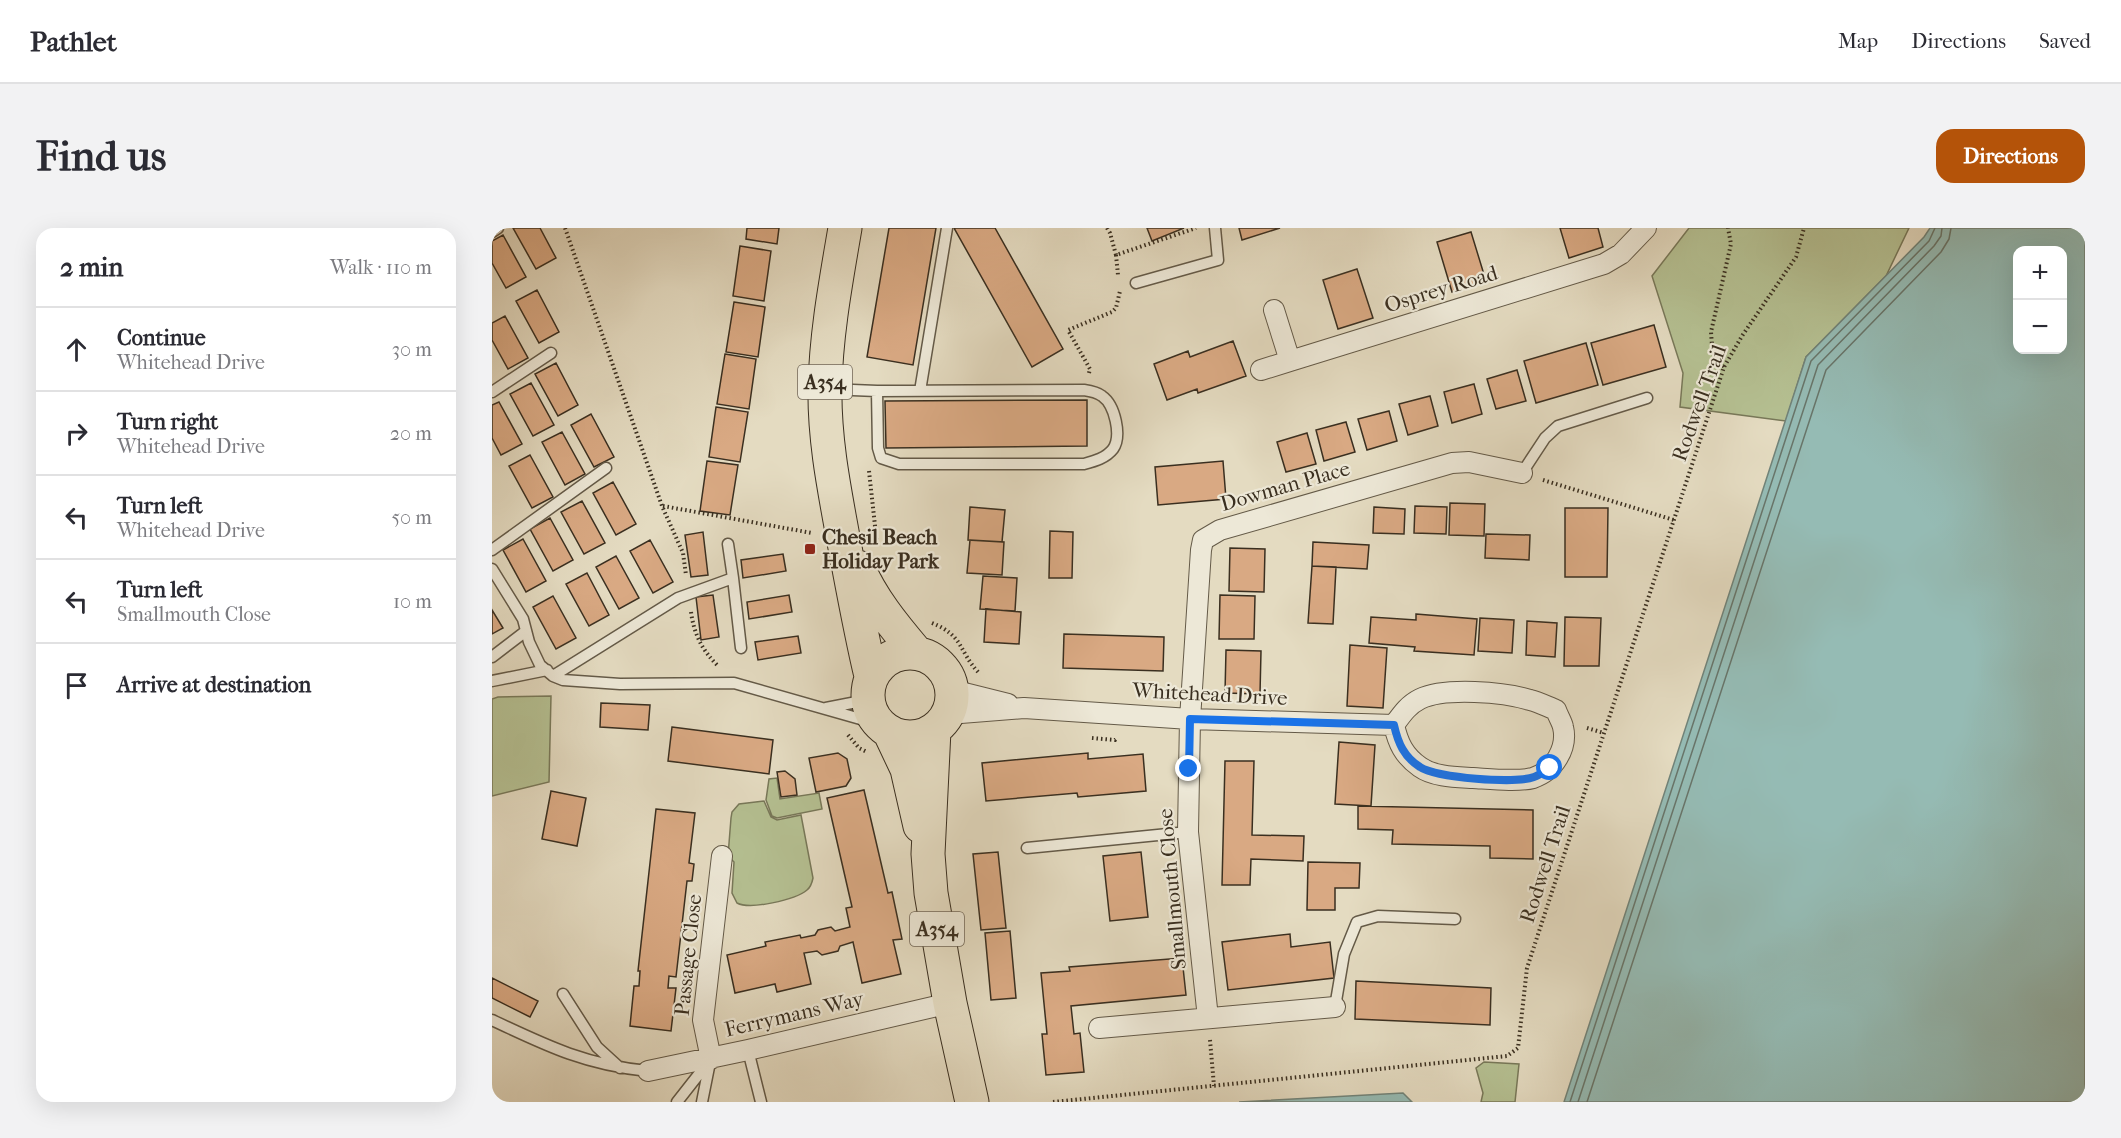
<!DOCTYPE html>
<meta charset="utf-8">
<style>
body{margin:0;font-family:"IM FELL French Canon",serif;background:#f2f2f3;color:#2b2b33}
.controls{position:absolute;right:18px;top:18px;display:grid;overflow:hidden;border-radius:12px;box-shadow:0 6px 24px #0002}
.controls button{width:54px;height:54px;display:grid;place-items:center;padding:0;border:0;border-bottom:2px solid #e1e1e2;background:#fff;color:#2b2b33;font:30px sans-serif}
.stop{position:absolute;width:18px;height:18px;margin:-14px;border:4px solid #1a73e8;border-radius:50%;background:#fff}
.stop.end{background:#1a73e8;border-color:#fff;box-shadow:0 2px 6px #0008}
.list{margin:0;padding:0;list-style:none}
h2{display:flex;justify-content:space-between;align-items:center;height:78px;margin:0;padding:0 24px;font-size:26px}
h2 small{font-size:20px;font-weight:400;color:#7c7c81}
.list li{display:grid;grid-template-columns:39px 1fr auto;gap:18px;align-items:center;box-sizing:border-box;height:84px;padding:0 24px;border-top:2px solid #e1e1e2}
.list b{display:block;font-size:22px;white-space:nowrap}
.list p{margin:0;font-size:20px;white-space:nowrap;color:#7c7c81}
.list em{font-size:20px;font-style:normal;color:#7c7c81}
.icon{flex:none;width:33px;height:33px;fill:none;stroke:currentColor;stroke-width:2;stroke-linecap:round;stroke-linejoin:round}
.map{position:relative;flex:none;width:1593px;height:874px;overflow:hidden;border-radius:18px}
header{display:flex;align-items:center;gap:36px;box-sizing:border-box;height:84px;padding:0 30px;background:#fff;border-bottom:2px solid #e1e1e2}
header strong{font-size:28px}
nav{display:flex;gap:33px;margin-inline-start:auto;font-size:21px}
.intro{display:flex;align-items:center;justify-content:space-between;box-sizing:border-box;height:144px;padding:0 36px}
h1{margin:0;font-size:42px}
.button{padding:15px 27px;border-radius:18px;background:#b45309;color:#fff;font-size:21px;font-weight:700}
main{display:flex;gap:36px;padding:0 36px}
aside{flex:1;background:#fff;border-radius:18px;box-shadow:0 6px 24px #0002}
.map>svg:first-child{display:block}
.green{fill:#b5c092;stroke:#787859;stroke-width:1.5}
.water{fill:#95bbb4;stroke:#718379;stroke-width:1.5;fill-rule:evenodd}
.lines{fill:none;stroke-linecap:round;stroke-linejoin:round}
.shore{stroke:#68756a;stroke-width:1.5}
.building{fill:#d9a983;stroke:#3a2f20;stroke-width:1.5}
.lane-casing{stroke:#645a48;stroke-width:13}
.street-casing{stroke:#645a48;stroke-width:22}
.highway-casing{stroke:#3a2f20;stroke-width:35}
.path{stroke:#3a2f20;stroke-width:4;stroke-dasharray:1.5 3;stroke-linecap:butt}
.lane{stroke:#ede8d7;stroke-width:10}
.street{stroke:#ede8d7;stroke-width:20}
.highway{stroke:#e4dbc1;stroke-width:33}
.route{stroke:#1a73e8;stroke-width:8}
.poi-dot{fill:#8f2418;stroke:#ede8d7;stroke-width:2}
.labels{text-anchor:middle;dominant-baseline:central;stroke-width:4.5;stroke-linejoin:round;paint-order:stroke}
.shield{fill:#ede8d7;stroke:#706657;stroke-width:1.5}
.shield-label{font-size:20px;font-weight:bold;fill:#3a2f20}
.street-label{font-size:21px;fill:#3a2f20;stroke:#ede8d7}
.poi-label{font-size:21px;font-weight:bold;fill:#3a2f20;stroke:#ede8d7;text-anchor:start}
</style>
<header>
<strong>Pathlet</strong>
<nav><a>Map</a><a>Directions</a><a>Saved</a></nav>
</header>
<div class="intro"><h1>Find us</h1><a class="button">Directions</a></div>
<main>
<aside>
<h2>2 min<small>Walk · 110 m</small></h2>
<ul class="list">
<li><svg class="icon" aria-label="ahead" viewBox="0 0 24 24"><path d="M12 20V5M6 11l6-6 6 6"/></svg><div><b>Continue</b><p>Whitehead Drive</p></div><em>30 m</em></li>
<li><svg class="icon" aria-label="right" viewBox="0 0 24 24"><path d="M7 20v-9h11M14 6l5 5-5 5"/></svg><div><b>Turn right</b><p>Whitehead Drive</p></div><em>20 m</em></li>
<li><svg class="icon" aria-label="left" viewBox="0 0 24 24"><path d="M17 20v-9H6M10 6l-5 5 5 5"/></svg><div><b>Turn left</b><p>Whitehead Drive</p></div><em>50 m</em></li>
<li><svg class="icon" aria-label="left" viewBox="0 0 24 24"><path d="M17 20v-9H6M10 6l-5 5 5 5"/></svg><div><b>Turn left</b><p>Smallmouth Close</p></div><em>10 m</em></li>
<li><svg class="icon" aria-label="arrive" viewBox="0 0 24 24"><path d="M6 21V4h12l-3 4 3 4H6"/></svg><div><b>Arrive at destination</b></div></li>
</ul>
</aside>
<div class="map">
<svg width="1593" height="874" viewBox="0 0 1593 874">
<rect width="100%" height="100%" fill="#e4dbc1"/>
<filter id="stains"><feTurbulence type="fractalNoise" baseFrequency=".00333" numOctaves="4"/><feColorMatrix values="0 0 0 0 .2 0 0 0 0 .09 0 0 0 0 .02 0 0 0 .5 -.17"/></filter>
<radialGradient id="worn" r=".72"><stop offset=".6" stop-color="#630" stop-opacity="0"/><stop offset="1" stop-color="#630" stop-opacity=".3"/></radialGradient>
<path class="green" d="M1197,0H1417L1394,48L1314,129L1294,193L1188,179L1191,145L1160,48Z
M59,468L57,554L0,568V471L6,469Z
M285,550L288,571L327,565L330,581L285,590L280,588L274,572L277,551Z
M272,573L279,589L285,592L309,587L321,650C320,655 319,659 315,662C303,672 258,682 245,675L240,665L242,634L236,628L239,590L240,584L247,576Z
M992,834L1027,836L1023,874H989L991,865L984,840Z"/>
<path class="water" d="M1438,0H1593V874H1072L1314,129L1432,9ZM1570,22V122H1526V22Z
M911,865L920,874H747Z"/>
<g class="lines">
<path class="shore" d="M1078,874L1319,133L1437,13L1443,0
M1086,874L1326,137L1442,18L1449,8L1450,0
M1095,874L1334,142L1449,24L1457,11L1459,0"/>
</g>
<path class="building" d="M21,0H48L64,30L44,41Z
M255,0H287L285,16L254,11Z
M397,0H444L421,137L375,129Z
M462,0H503L571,121L540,139Z
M655,0H692L660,13Z
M747,0H788L750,12Z
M1068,0H1106L1111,19L1077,30Z
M979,4L994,53L960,64L945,14Z
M11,7L34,49L14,60L0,35V13Z
M248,18L279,23L272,73L241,68Z
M865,41L881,90L846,101L831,52Z
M45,62L67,104L47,115L24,73Z
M242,74L273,79L266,129L234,124Z
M13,88L36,130L16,141L0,112V95Z
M1162,97L1174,139L1111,157L1099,115Z
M741,113L754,148L706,165L705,161L675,172L662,136L696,123L698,129Z
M1094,115L1106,157L1044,175L1032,133Z
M233,126L264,131L257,181L225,176Z
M64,135L86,177L66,188L43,146Z
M1025,142L1034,173L1004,181L995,151Z
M39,155L62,197L41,208L18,166Z
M982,156L990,186L960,195L952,164Z
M938,168L946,198L916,207L907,176Z
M595,172V218L394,220L393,173Z
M7,174L30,216L9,227L0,210V177Z
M224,179L256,184L248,234L217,229Z
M897,183L905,213L875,222L866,191Z
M99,186L122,229L102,239L79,197Z
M854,194L863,224L832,233L824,202Z
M70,204L93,246L73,257L50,214Z
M815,205L824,236L794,244L785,214Z
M38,227L61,269L40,280L17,238Z
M215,233L246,237L238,287L208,283Z
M731,233L734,271L666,277L663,239Z
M121,254L144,296L124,307L101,265Z
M90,273L113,315L92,326L69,284Z
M958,275L993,276L992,308L957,307Z
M923,278L955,279L954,306L922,305Z
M478,279L513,282L510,314L476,312Z
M882,279L913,281L912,306L881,305Z
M1073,280H1116L1115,349H1073Z
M58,290L81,332L61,343L38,301Z
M558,303L581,304L580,350H557Z
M211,304L216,347L199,349L193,307Z
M994,306L1038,307L1037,332L993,330Z
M31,311L54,353L34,364L11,322Z
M158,312L181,354L161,365L138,323Z
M478,312L512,314L510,347L475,345Z
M821,314L877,317L875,341L820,338Z
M738,320L773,321L772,364L737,363Z
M291,326L294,343L251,350L249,332Z
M124,328L147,370L127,381L104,339Z
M820,338L844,339L841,396L816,395Z
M95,345L117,387L97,398L74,356Z
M491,348L525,350L523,383L488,381Z
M221,367L227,409L209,412L204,369Z
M297,367L300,384L257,391L255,374Z
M728,367L763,368L762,411H727Z
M61,368L84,410L64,421L41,379Z
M494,381L529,384L527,416L492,414Z
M0,382L11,400L0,406Z
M924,386L985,391L982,427L922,423L923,419L877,415L879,389L924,392Z
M1073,389L1109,390L1107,438H1072Z
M988,390L1022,392L1020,425L986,423Z
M1035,393L1065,395L1063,429L1034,427Z
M572,406L672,409L671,443L571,440Z
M306,408L309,425L266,432L263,414Z
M858,417L895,420L891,480L855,478Z
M734,422L769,423L768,466L733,465Z
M109,475L158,477L156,502L108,499Z
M180,499L281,512L277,546L176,533Z
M847,514L883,517L879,578L843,576Z
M346,525L355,531L359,550L354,558L324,564L317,530Z
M596,525V531L651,526L654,563L586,569L585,565L494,573L490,535Z
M733,533H762L760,607L812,608L811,633L759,631L758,657H730Z
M293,543L303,551L305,567L289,569L285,544Z
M372,562L396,665L400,664L410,711L401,712L409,746L370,755L361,714L348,718L346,723L330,727L325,723L312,725L319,756L285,764L283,756L243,765L235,727L274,718L273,714L308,707L309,710L323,707L326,702L339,699L343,703L358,699L354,680L360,679L335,570Z
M59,563L94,570L85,618L50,611Z
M866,578L1041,582V631L998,630V618L900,616L901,602L866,601Z
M164,581L203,585L197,635L202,636L200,653H195L184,749L177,748L176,760H184L179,803L138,798L142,758H147L148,743H146Z
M506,624L514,700L489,702L481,626Z
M649,624L656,689L618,693L611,628Z
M816,634L868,635L867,660H843V682H815Z
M518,703L524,770L499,772L493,705Z
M798,706L799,719L838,714L842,750L736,762L730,714Z
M690,730L694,767L579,778L582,806L588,805L592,844L554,847L550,806H555L549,745L578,743L577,739Z
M0,750L46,773L38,789L0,770Z
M864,753L999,760L998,797L863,791Z"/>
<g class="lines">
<defs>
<path id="lane" d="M0,4L6,0
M644,55L726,32L723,0
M336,161L385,163L592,162C599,163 605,164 610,168C623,177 630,208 621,221C614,230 603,233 592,236H407L389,230L386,220L385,163
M428,163L455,0
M0,164L59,125
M1030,245L1053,210L1066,198L1155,170
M236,316L241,350
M0,322L114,240
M0,341L31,391L37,414L48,437L61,448L71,452L128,456L242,455L386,496
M0,429L34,403
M61,448L186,370L241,350L249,420
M0,453L55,442
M334,480L375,472
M535,620L696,604
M71,766L105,819L128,840
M843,779L852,726L865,694L886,688L963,691
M0,792C55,818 94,837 156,843
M256,822L269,874
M185,874L218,832
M210,874L218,834"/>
<path id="street" d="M782,82L798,133L1112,36L1129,26L1154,0
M769,142L798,133
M460,462L516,476
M456,486L532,480L698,491L902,497C910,486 916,477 928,471C953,459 1012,464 1038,472C1047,474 1056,479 1064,482C1066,488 1070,494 1071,499C1076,520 1062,543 1041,550C1026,554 998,551 981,550C965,549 942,549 928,539C912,528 906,515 902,497
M716,790L696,604L698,491L709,322L711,312L728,302L960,235L977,234L1030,245
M607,800L843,779
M219,831L211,792L230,628
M156,843L256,822L458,775"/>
<path id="highway" d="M353,0C344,53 334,106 333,159C332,210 342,260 351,309C360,356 368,402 379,448
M366,339C380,371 401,397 424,424
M376 467a42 42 0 1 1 84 0a42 42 0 1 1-84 0Z
M442,502L436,626L439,665L458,775L480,874
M398,505L415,541L428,598"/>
</defs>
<use href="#lane" class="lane-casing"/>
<use href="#street" class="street-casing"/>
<use href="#highway" class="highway-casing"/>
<path class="path" d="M73,0L170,278L191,325L194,347
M615,0L618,5L624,27L704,0
M624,27L626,47
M1232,139L1220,118L1219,104L1239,16L1236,0
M597,145L598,141L576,102L620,84L624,80L628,63
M377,243L385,316
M1051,252L1182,292
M171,278L320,305
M199,384C202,406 210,422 226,438
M440,395C472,408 466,422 486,444
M1095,500L1112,505
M356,507L367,520L375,524
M600,510L623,512L625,510
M718,812L722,858
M561,874L1015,828L1026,820L1035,740L1232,139L1250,108L1304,29L1312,0"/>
<use href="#lane" class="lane"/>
<use href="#street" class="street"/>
<use href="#highway" class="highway"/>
</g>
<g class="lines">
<path class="route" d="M697,541L698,491L902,497C906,515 912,529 928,539C944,550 1024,556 1042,549C1048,547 1053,543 1058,540"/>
</g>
<rect class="poi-dot" x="312" y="315" width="12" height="12" rx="3"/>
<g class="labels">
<g class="shield">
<rect x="306" y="137" width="54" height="34" rx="4.5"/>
<rect x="418" y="684" width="54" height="34" rx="4.5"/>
</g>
<g class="shield-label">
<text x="333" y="154">A354</text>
<text x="445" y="701">A354</text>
</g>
<g class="street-label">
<text transform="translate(949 61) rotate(-17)">Osprey Road</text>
<text transform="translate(1207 175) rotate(-70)">Rodwell Trail</text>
<text transform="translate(793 258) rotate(-16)">Dowman Place</text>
<text transform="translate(718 466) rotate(3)">Whitehead Drive</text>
<text transform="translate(1053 636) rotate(-72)">Rodwell Trail</text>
<text transform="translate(680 661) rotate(-95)">Smallmouth Close</text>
<text transform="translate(196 727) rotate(-84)">Passage Close</text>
<text transform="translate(302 786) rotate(-13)">Ferrymans Way</text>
</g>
<g class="poi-label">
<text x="330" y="309">Chesil Beach<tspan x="330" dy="24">Holiday Park</tspan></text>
</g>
</g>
<rect width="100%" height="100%" filter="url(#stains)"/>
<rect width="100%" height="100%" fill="url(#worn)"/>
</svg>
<div class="controls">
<button>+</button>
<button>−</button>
</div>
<div class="stop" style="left:1058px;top:540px"></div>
<div class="stop end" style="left:697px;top:541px"></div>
</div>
</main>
